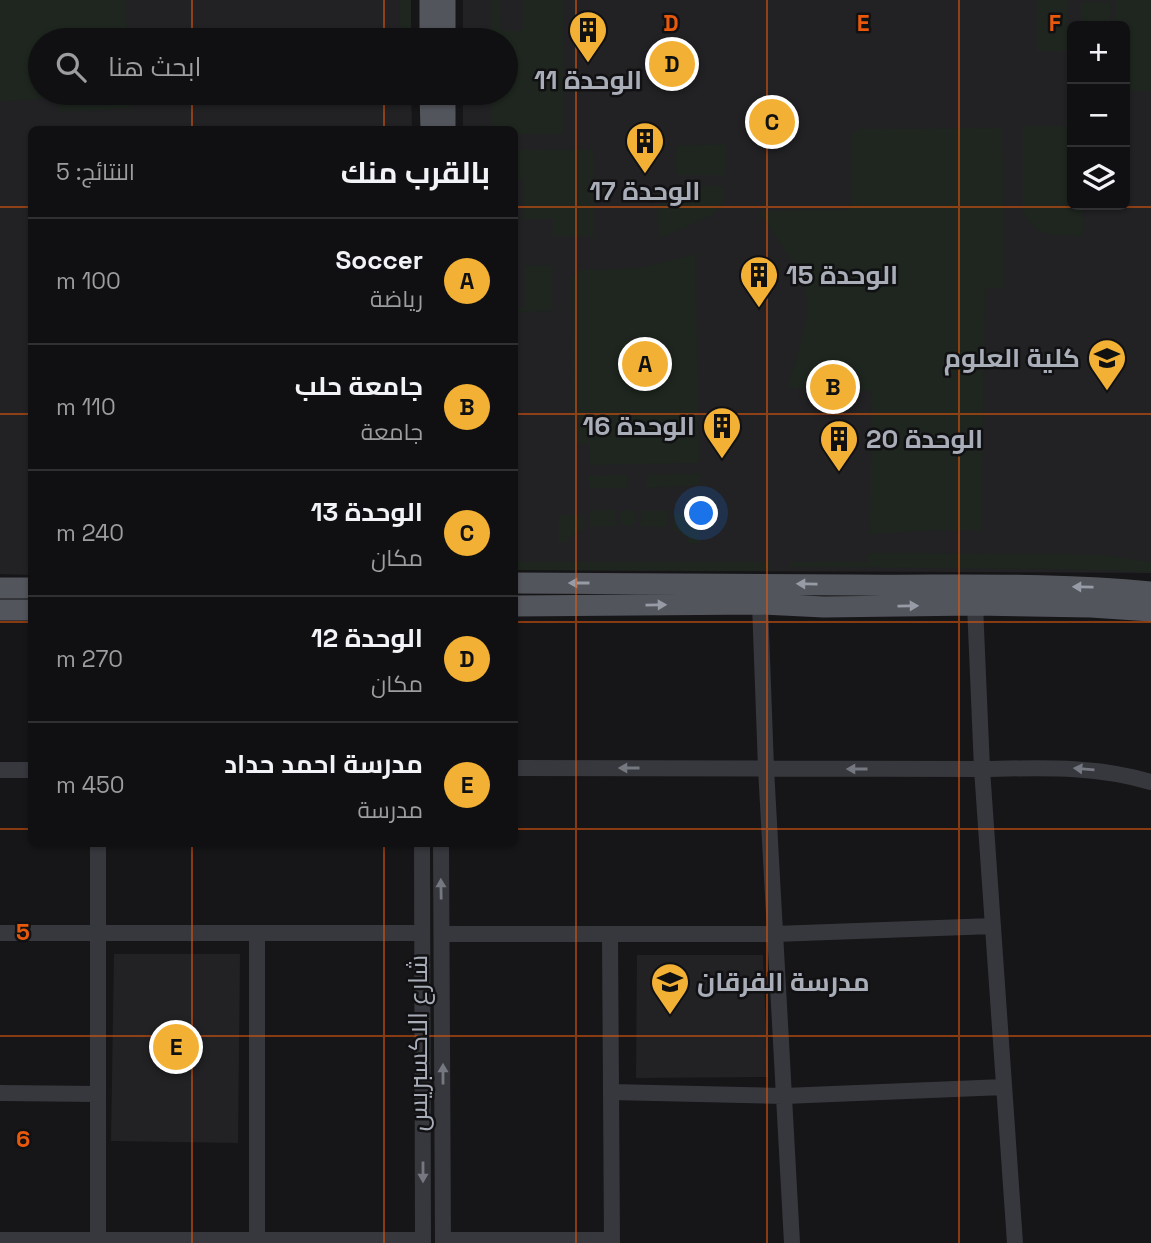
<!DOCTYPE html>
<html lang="ar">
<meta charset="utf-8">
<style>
body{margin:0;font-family:"Space Grotesk",Cairo,sans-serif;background:#1e1e20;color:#f1f3f6;direction:rtl}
.controls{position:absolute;right:21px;top:21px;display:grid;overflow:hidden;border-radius:10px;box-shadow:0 2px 5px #0004}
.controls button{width:63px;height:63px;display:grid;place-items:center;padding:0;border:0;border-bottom:2px solid #303032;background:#101012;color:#f1f3f6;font:35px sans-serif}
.you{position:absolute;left:702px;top:514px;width:24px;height:24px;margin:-18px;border:5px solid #fff;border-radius:50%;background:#1a73e8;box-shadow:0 0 0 10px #1a73e833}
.badge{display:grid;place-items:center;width:46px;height:46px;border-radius:50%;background:#f2b134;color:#111;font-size:23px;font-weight:700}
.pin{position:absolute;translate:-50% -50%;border:4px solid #fff;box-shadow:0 2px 7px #0006}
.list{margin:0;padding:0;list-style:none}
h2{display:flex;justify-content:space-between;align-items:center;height:91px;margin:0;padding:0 28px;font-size:30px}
h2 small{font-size:23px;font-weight:400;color:#9c9d9f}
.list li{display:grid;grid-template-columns:46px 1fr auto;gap:21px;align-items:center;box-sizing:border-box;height:126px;padding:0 28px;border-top:2px solid #303032}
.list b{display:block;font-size:26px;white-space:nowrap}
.list p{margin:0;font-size:23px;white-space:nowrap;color:#9c9d9f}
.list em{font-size:23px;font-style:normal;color:#9c9d9f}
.icon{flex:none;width:38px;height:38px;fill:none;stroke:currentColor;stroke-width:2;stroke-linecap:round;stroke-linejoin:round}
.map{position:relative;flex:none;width:1151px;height:1243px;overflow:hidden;direction:ltr}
.search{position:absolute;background:#101012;box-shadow:0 2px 5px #0004;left:28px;top:28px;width:490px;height:77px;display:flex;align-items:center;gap:18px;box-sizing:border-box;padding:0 24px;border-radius:38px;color:#9c9d9f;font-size:26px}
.panel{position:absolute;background:#101012;box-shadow:0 2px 5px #0004;left:28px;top:126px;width:490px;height:721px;border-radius:10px;direction:rtl}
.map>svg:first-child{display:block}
.built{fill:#222225;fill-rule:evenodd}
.green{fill:#1e261f}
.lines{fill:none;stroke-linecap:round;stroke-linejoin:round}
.minor{stroke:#37383d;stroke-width:16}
.major{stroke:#53555c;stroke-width:21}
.oneway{fill:#979ba6}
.oneway2{fill:#757881}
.grid{fill:none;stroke:#e8590c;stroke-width:2;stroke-opacity:0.55}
.labels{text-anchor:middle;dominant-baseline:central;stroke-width:5;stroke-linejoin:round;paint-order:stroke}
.poi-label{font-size:26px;font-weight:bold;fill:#a8adb8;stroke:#111113;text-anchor:start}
.street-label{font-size:26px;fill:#a8adb8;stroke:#111113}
.grid-label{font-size:23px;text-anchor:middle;font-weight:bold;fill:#e8590c;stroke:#111113;stroke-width:5;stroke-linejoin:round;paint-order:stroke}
</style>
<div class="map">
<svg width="1151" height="1243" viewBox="0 0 1151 1243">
<rect width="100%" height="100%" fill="#161618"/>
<path class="built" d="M0,0H411V40H40V93H411L412,129L32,130L31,575L0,574Z
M463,0H1151V573L515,570L514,130L463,129V93H506V40H463ZM1072,26H1125V205H1072Z
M114,954H240L238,1143L111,1141Z
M637,955H763L768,1077L636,1078Z"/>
<path class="green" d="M0,0H125L127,40H40V93H130L131,108L59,112L58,98L0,101Z
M400,0H411V40H400Z
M492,0H500L501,31H523V0H563V134H515L514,130L492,129V93H506V40H492Z
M1037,0H1067V51H1037Z
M1116,0H1151V91H1125V26H1116Z
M1081,2L1111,3L1110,26H1081Z
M1023,126H1072V205H1082L1083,236C1056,234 1034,240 1023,209Z
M1002,128L1004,288L985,289L981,530L918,531L870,534L872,391L788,388C793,367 809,323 808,303C806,276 774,235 759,211L846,210L852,203V137L854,131L859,129Z
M725,144V175H677L676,146Z
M593,149L594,236H553V219H524L523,179H515V150Z
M675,186H724V199L716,213L659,239L658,204L674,201Z
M695,254L699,463L590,465V444H575L572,277L580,270L641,268Z
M552,265V311L515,312V308H525V266Z
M701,474L699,485L647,488V475Z
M628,475L626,488H589L588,476Z
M620 518a8 8 0 1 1 16 0a8 8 0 1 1-16 0Z
M618,510L615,517L617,526H590L589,511Z
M640,511H667L668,527L639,526L642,518Z
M673,514H700V543L688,544V540L680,531H674Z
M559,515H583V530H579L568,539V542H559Z
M868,553L1101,555L1151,562V572L1055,569L790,567V562H867Z
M515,562H769L770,571L515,570Z"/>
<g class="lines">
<path class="minor" d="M760,604L766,768L792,1243
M975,605L982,769L1015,1243
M514,768L982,769C1041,768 1093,765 1151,782
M0,770H32
M98,844V1243
M422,844L423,1243
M441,844L443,1243
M0,933H422
M257,933V1243
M442,934H775L993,926
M610,935L612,1243
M611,1092L784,1096L1004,1087
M0,1093L98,1094
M0,1240H423
M443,1240H612"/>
<path class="major" d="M430,0V40
M445,0V40
M430,93L431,130
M445,93V130
M514,583C628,583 741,584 854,585C953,586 1052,582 1151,592
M0,588H32
M514,606L760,604L824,607L975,605L1091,607L1151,611
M0,610H32"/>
</g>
<defs><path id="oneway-solid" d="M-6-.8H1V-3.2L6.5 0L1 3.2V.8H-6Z" transform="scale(1.75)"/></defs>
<g class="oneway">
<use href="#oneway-solid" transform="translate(579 583) rotate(180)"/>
<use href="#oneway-solid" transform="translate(807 584) rotate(-179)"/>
<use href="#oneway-solid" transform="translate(1083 587) rotate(-179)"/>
<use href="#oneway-solid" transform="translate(656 605) rotate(-1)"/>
<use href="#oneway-solid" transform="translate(908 606) rotate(-1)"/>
</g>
<g class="oneway2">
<use href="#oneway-solid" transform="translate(629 768) rotate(-180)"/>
<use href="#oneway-solid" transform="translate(857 769) rotate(-180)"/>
<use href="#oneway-solid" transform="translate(1084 769) rotate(-175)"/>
<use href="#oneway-solid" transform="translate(441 889) rotate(-91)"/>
<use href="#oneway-solid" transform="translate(443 1074) rotate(-90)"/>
<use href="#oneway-solid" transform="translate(423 1172) rotate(90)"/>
</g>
<path class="grid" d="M192,0V40M384,0V40M576,0V1243M767,0V1243M959,0V1243M192,93V130M384,93V130M0,207H32M514,207H1151M0,414H32M514,414H1151M0,622H32M514,622H1151M0,829H32M514,829H1151M192,844V1243M384,844V1243M0,1036H1151"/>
<defs>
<symbol id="building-pin" viewBox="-11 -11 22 30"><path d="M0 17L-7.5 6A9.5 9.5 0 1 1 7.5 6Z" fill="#f2b134" stroke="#111113"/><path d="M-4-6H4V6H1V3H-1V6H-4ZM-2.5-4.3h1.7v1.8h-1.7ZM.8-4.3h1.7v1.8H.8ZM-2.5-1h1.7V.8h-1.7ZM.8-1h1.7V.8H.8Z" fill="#111"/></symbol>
<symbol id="university-pin" viewBox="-11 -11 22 30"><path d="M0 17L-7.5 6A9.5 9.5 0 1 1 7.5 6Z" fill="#f2b134" stroke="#111113"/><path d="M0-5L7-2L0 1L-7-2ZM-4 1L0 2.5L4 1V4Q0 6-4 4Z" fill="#111"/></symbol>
<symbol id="school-pin" viewBox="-11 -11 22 30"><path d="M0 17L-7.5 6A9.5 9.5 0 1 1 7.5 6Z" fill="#f2b134" stroke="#111113"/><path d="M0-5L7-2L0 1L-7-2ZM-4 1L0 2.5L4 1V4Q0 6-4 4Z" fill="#111"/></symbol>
</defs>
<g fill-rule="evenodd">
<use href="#building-pin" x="566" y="8" width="44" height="60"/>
<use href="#building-pin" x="623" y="119" width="44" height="60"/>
<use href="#building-pin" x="737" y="253" width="44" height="60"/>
<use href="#university-pin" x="1085" y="336" width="44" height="60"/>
<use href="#building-pin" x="700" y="404" width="44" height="60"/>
<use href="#building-pin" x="817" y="417" width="44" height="60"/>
<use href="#school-pin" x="648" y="960" width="44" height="60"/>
</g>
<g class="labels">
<g class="poi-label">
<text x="588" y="80" text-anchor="middle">الوحدة 11</text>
<text x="645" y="191" text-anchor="middle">الوحدة 17</text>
<text x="786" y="275">الوحدة 15</text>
<text x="1080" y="358" text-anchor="end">كلية العلوم</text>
<text x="695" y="426" text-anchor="end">الوحدة 16</text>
<text x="866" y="439">الوحدة 20</text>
<text x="697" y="982">مدرسة الفرقان</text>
</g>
<g class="street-label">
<text transform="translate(418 1043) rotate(-90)">شارع الاكسبريس</text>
</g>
</g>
<g class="grid-label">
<text x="671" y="31">D</text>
<text x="863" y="31">E</text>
<text x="1055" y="31">F</text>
<text x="23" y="940">5</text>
<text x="23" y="1147">6</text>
</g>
</svg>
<div class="controls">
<button>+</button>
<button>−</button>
<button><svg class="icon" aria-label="layers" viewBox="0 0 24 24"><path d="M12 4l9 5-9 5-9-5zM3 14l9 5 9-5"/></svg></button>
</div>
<div class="you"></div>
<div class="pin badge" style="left:645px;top:364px">A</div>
<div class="pin badge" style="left:833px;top:387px">B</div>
<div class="pin badge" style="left:772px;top:122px">C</div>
<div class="pin badge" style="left:672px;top:64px">D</div>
<div class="pin badge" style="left:176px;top:1047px">E</div>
<div class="search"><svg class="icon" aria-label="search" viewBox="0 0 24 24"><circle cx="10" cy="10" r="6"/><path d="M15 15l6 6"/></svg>ابحث هنا</div>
<section class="panel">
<h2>بالقرب منك<small>النتائج: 5</small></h2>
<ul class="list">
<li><span class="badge">A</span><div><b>Soccer</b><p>رياضة</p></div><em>100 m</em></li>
<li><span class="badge">B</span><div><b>جامعة حلب</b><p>جامعة</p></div><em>110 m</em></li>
<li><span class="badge">C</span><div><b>الوحدة 13</b><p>مكان</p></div><em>240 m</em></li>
<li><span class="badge">D</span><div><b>الوحدة 12</b><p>مكان</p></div><em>270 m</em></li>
<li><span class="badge">E</span><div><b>مدرسة احمد حداد</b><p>مدرسة</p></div><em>450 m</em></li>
</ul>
</section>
</div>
